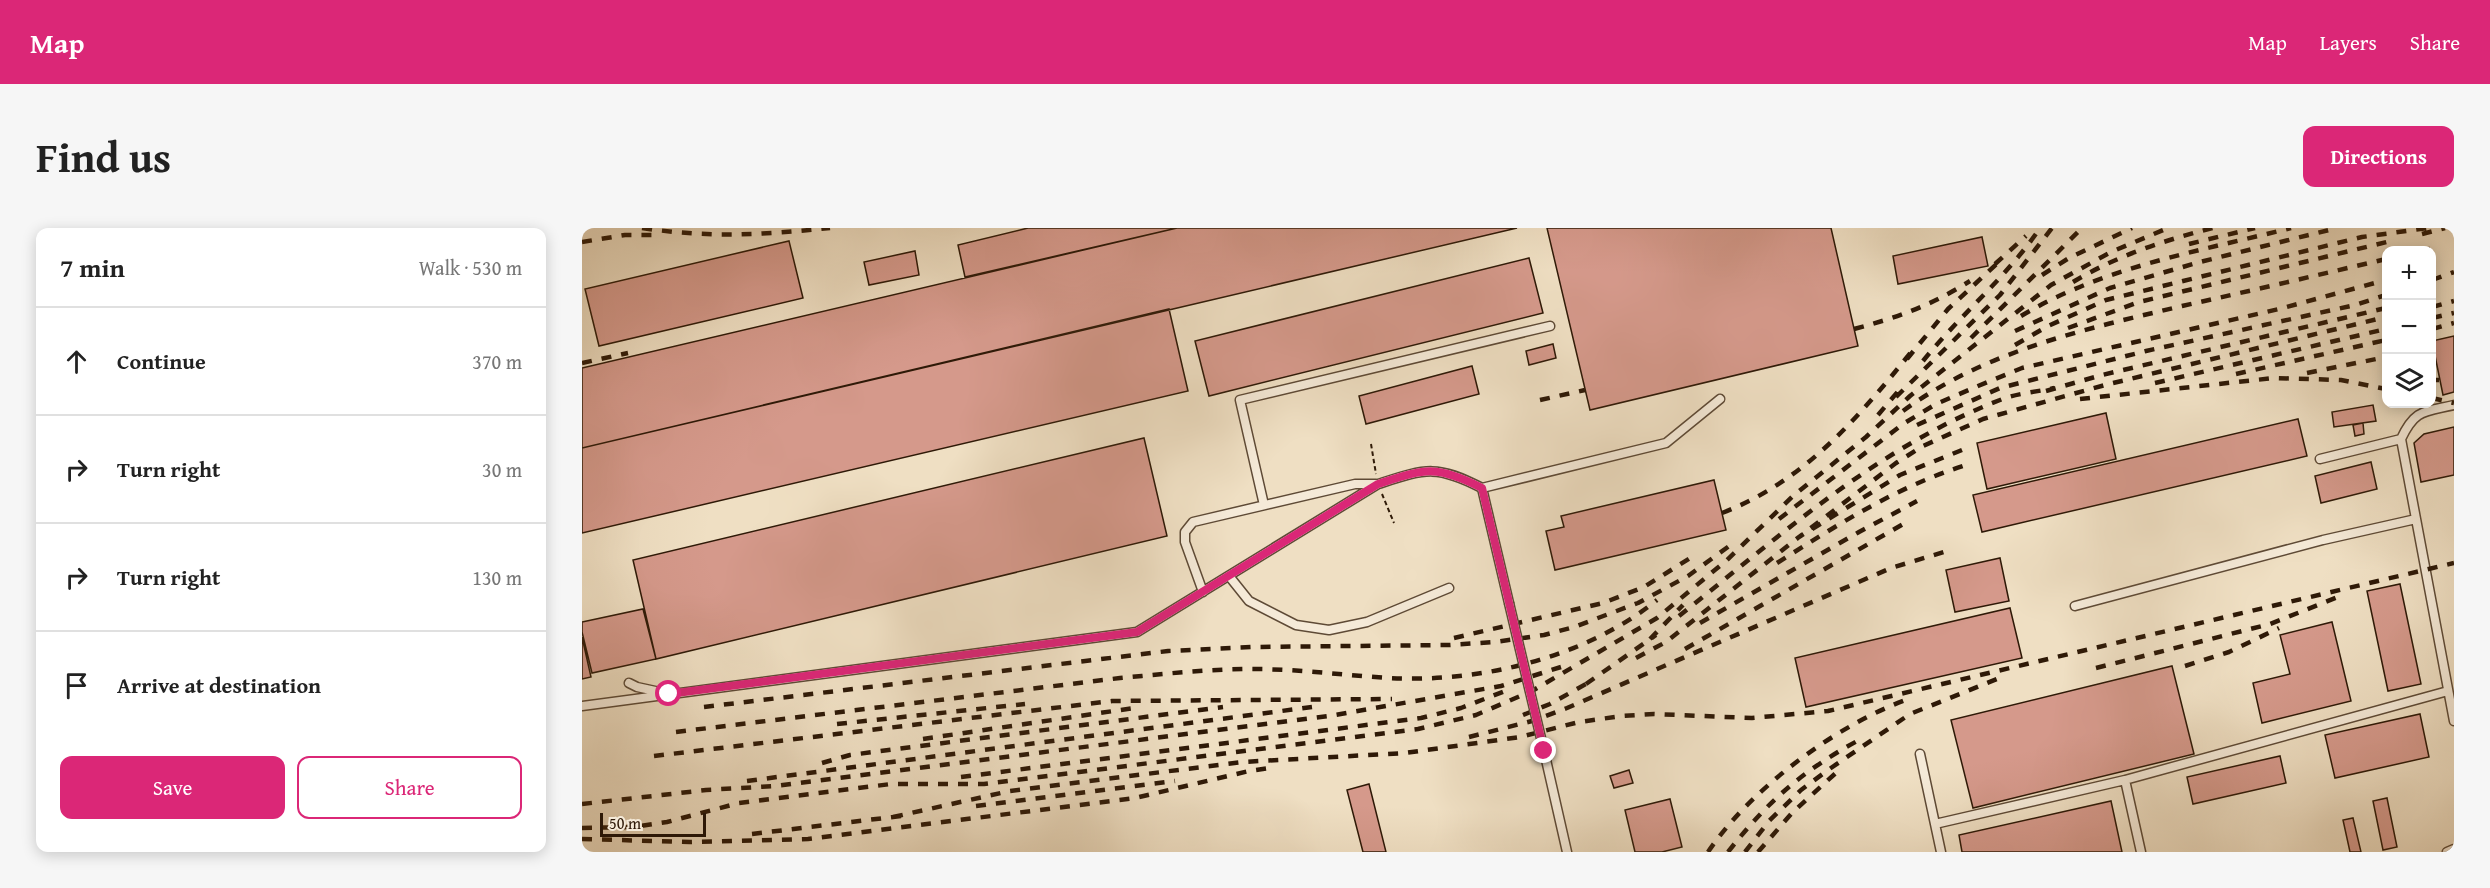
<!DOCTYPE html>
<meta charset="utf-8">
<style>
body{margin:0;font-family:"Gentium Book Plus",serif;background:#f6f6f6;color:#222}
.controls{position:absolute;right:18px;top:18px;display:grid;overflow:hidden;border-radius:12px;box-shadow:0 3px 15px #0003}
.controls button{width:54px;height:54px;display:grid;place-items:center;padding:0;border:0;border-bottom:2px solid #e0e0e0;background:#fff;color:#222;font:30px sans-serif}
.scale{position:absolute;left:18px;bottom:15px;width:106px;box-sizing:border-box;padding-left:6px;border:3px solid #2e1907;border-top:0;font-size:16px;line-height:21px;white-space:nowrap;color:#2e1907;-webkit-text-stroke:4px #f5ead8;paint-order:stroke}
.stop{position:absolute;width:18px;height:18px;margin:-14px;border:4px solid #db2777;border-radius:50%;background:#fff}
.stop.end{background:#db2777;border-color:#fff;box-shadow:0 2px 6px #0008}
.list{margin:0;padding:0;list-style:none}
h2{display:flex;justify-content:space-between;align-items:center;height:78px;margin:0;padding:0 24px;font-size:26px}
h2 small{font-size:20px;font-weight:400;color:#767676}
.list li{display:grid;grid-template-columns:39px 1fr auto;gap:18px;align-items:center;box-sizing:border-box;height:108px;padding:0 24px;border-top:2px solid #e0e0e0}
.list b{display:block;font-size:22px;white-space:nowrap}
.list em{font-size:20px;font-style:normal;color:#767676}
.actions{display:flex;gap:12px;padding:18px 24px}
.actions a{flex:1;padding:14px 0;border:2px solid #db2777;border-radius:12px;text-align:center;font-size:21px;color:#db2777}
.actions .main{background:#db2777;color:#fff}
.icon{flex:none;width:33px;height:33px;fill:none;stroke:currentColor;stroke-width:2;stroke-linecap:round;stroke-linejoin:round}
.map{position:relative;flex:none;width:1872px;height:624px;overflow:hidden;border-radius:12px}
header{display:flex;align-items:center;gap:36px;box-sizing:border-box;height:84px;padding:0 30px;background:#db2777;color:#fff}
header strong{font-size:28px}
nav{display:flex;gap:33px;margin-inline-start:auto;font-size:21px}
.intro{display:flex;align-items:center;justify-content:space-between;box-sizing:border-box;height:144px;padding:0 36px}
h1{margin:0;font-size:42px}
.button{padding:15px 27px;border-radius:12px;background:#db2777;color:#fff;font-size:21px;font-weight:700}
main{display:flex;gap:36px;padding:0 36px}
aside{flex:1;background:#fff;border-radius:12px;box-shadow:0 3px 15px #0003}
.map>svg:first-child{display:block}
.building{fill:#d5998b;stroke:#2e1907;stroke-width:1.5}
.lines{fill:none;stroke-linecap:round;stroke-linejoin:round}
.service-casing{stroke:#5e4a36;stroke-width:11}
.path{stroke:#2e1907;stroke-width:2;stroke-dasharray:4.5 3;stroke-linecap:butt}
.service{stroke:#f5ead8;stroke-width:8}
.rail{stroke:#2e1907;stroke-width:4.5;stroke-dasharray:10 10;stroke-linecap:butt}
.service-bridge-casing{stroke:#5e4a36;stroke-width:11;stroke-linecap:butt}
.service-bridge{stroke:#f5ead8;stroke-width:8}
.route{stroke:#db2777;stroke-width:8}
</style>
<header>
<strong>Map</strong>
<nav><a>Map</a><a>Layers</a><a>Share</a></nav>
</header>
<div class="intro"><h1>Find us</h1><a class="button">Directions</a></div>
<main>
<aside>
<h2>7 min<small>Walk · 530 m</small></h2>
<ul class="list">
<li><svg class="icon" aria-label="ahead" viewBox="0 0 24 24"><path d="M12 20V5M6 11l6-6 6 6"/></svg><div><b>Continue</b></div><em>370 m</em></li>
<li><svg class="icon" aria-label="right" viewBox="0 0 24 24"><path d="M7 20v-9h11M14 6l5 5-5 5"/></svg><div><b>Turn right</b></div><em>30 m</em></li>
<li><svg class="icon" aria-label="right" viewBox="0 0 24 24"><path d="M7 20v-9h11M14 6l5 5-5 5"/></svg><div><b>Turn right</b></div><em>130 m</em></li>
<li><svg class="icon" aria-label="arrive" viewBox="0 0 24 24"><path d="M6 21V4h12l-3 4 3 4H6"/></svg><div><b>Arrive at destination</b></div></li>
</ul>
<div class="actions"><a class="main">Save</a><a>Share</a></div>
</aside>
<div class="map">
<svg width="1872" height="624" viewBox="0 0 1872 624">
<rect width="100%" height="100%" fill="#efdfc3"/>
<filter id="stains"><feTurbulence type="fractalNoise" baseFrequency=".00333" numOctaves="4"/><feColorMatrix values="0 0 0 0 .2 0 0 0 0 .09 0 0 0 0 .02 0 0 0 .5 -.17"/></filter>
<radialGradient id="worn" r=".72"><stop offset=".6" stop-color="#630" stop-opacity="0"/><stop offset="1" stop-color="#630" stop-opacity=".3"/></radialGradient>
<path class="building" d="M446,0H595L383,49L376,17Z
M595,0H935L0,220V140Z
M965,0H1249L1276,118L1008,182Z
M1400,9L1406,38L1316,56L1311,28Z
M207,13L221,70L17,118L3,61Z
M333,23L337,47L287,57L282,34Z
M947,30L961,85L627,168L613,113Z
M587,81L606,163L0,305V220Z
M1872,108V164L1861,167L1850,113Z
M971,116L974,130L947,137L944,123Z
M890,138L897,166L784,196L777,168Z
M1791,177L1794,193L1752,199L1750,184Z
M1524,185L1534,231L1405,261L1395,215Z
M1716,191L1725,228L1400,304L1391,267Z
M1781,195L1782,206L1773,208L1771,197Z
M1872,199V247L1839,254L1832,215L1842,206Z
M562,210L585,308L74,431L51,332Z
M1789,234L1795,261L1739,275L1733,248Z
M1132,252L1144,302L973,342L964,303L982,299L979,288Z
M1418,330L1427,373L1373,384L1364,342Z
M1818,356L1839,456L1806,463L1785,363Z
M1428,380L1440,430L1224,479L1213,430Z
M61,381L74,431L10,445L0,404V394Z
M1750,394L1769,473L1680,495L1671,455L1708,446L1698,407Z
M0,409L9,449L0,451Z
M1590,438L1612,526L1391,580L1369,492Z
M1838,486L1847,529L1753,550L1743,507Z
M1698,528L1704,555L1611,576L1605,549Z
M1047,542L1051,555L1032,560L1028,548Z
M787,556L804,624H781L765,562Z
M1805,570L1815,619L1801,622L1791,573Z
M1088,571L1100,619L1080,624H1053L1043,582Z
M1529,573L1540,624H1380L1377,607Z
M1771,590L1779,624H1768L1761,592Z"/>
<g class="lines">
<defs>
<path id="service" d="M1872,177C1842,184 1833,181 1819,211L1872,493
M1738,231L1819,211
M900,260L1084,215L1138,171
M682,277L658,172L968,98
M647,348L667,373L714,397L747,402L785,394L867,360
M621,364L603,314V304L611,294L773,256H794
M1493,378L1741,312L1834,291
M47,455L55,459L78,464
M0,478L555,404L796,256C843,241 854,236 900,260L927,375
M962,523L985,624
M1338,526L1359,624
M1543,552L1866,463
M1353,596L1543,552L1559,624
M1865,624L1872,621"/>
</defs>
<use href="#service" class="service-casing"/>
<path class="path" d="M789,216L794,246
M800,266L812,295"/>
<use href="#service" class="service"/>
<path class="rail" d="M60,0C128,10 180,7 248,0
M1840,6L1863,0
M0,14L43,7H70
M1607,16L1673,0
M1841,22L1848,21
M1413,36L1444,8
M1460,47L1487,30L1550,0
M1850,52L1872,44
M1491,54C1534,28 1583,12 1631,0
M1850,79L1872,73
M1439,88C1521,39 1618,23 1709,0
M1850,90L1872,85
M1486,100L1557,74L1813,12
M1272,101C1317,89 1348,78 1388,53
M1850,101L1872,95
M1433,103L1528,60L1618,34L1755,0
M1389,110L1500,0
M1433,117L1466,98L1524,72L1780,9L1846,0
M1325,131L1366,81L1420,31
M1341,133C1378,87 1425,49 1458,0
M0,135L46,125
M1725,145L1804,129
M1654,146L1804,112
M1850,152H1857
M1573,155L1804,101
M1464,163L1520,147L1804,80
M1314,169L1418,67L1470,0
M1850,170L1872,175
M1498,171L1692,150L1759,152L1804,161
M958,172L1003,162
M1321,183C1403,123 1503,101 1600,78C1668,63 1736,47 1804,31
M1296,187L1318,161
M1335,197L1418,160L1564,123L1773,77L1804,67
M1380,222L1318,247L1217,309L1314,235L1341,218L1401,191L1523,157L1804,89
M1140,285C1223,253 1276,190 1330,123
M1197,291L1321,196L1354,176L1396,158L1440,140L1697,81L1804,52
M1195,335C1257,296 1314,259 1384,237
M1097,388C1199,307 1296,219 1418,172C1435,165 1455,164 1472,160
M1118,395L1277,304L1335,273
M872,410L1021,375L1062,359L1113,327
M1068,411L1101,377
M1103,421L1323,295
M1054,430L1084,414L1217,309
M1603,438L1647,424L1697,400
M1514,440L1688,396L1761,367
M1004,456L1074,407
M122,479L586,423L670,419L867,417L913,414L962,407L992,399L1056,375L1106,348L1154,313
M941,487L968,476L1011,452
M255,496L443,476
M94,504L538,450C582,446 626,441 670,441C715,441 760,447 806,450C898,455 1003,430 1075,372
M887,509L950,493L985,480L1309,340L1362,324
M341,511L552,480
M72,528L530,473L810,471
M240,535L268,527L641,479
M379,549L839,490L879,480L923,463
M165,553L730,479
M0,576L124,562L193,558L747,488L919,458L979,439
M394,578L593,553
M311,589L428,563L660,534L823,525L938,509L997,494L1040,488L1072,486L1170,490L1246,483L1872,335
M0,600L51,599L85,594L157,575L309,556H402L836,501L894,487L950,463L1075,390L1145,332L1211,268L1284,209L1328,168L1469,57L1529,24L1586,0
M170,606L319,588
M0,611L108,614L226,611L553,570L667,543L687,540
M1126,624C1169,560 1257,495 1329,470
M1146,624C1186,573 1220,543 1277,512
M1163,624L1187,593L1219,562L1246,542L1328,486L1420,449
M1176,624L1210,585L1256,543"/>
<defs>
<path id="service-bridge" d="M927,375L962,523"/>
</defs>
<use href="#service-bridge" class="service-bridge-casing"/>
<use href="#service-bridge" class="service-bridge"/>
</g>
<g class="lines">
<path class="route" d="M87,466L555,404L796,256C843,241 854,236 900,260L962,523"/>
</g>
<rect width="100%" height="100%" filter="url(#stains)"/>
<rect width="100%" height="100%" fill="url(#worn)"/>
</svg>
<div class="controls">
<button>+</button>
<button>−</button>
<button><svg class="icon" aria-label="layers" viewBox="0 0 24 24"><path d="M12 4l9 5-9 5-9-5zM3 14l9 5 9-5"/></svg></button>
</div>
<div class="scale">50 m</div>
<div class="stop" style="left:87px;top:466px"></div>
<div class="stop end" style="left:962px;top:523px"></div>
</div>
</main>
